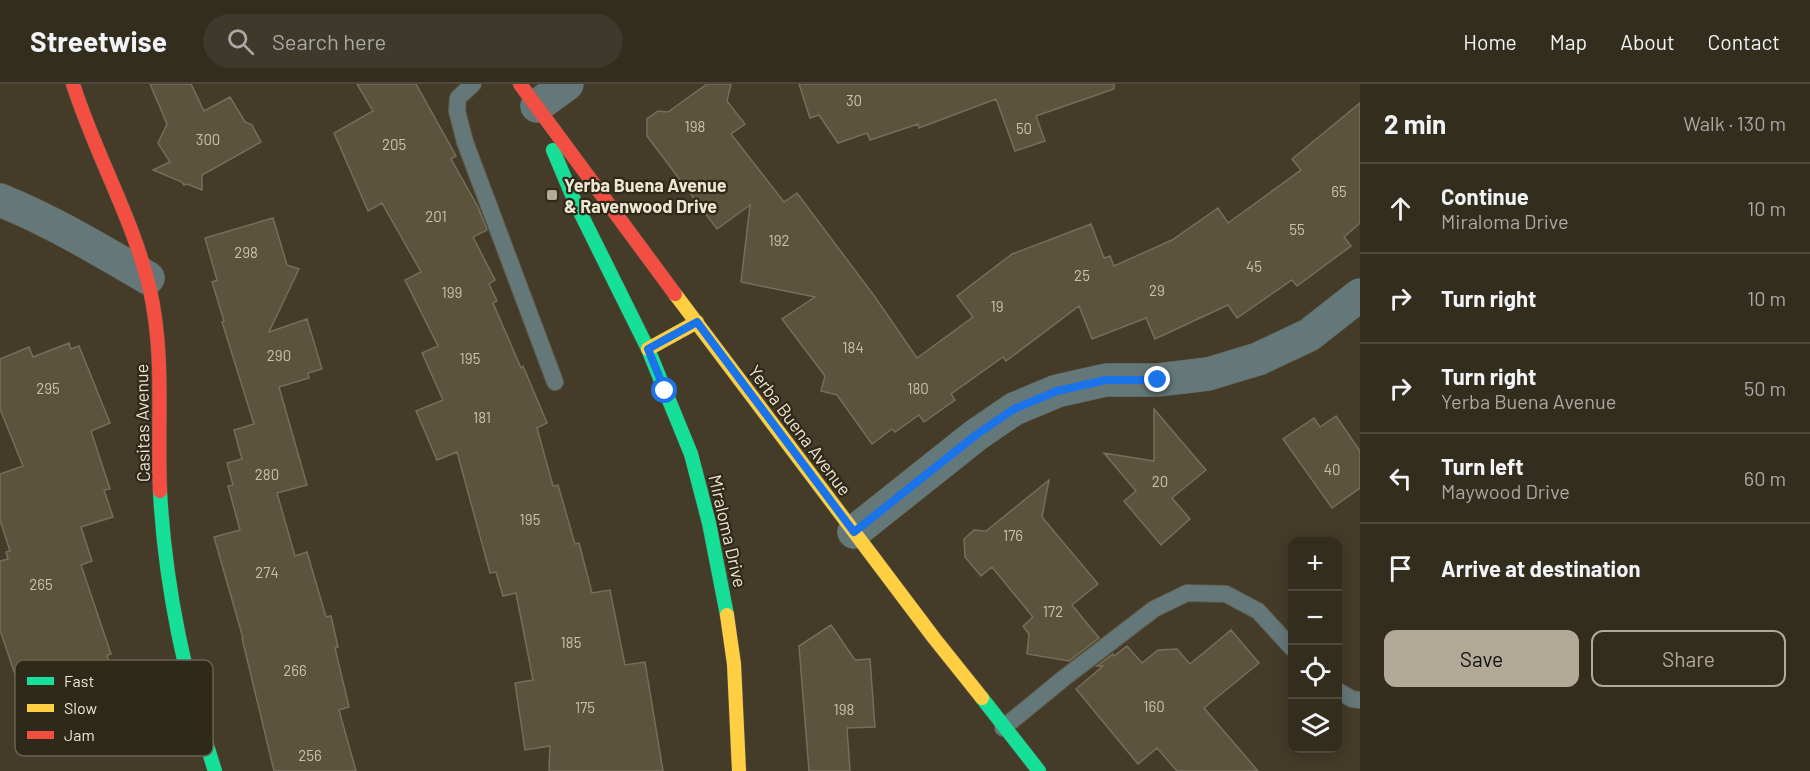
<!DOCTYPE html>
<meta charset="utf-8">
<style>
body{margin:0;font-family:Barlow,sans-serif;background:#3e392b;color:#f1f3f6}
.controls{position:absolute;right:18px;bottom:18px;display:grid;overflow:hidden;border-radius:12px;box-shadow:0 3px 15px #0003}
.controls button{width:54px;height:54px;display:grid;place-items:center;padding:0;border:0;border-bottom:2px solid #4e493c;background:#332d1e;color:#f1f3f6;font:30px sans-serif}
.stop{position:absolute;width:18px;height:18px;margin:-14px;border:4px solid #1a73e8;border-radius:50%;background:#fff}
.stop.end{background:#1a73e8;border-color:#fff;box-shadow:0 2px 6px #0008}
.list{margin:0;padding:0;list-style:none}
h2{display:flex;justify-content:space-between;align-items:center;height:78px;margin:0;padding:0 24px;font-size:26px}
h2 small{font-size:20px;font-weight:400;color:#a9a8a4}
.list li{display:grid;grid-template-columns:39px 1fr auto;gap:18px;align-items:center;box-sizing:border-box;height:90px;padding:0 24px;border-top:2px solid #4e493c}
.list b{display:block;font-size:22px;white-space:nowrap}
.list p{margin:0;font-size:20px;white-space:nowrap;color:#a9a8a4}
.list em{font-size:20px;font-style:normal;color:#a9a8a4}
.actions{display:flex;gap:12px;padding:18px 24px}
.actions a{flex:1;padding:14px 0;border:2px solid #b2aa96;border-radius:12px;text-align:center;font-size:21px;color:#b2aa96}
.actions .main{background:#b2aa96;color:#111}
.icon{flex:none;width:33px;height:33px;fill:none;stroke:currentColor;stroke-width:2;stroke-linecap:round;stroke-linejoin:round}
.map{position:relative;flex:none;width:1360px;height:687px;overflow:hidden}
header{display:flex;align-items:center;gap:36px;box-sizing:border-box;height:84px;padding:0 30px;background:#332d1e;border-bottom:2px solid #4e493c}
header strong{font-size:28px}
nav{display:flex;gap:33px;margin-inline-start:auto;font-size:21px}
.search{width:420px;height:54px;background:#3e392b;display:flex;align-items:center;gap:15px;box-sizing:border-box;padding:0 21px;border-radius:33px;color:#a9a8a4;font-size:22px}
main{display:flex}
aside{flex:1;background:#332d1e}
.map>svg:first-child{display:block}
.building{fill:#5b533c;stroke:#746e5d;stroke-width:1.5}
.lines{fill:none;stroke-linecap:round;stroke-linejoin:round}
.lane-casing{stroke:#605a49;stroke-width:18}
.street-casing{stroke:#605a49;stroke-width:34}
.fast-casing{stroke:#605a49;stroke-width:15}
.slow-casing{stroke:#605a49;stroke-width:15}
.jam-casing{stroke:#605a49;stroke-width:15}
.lane{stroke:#657879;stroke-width:16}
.street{stroke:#657879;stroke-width:33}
.fast{stroke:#16e098;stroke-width:14}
.slow{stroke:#ffcf43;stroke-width:14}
.jam{stroke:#f24e42;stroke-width:14}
.route{stroke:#1a73e8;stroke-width:8}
.poi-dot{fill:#b2aa96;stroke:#2f291a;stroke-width:2}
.labels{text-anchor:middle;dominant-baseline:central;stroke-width:4.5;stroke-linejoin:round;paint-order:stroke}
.number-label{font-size:15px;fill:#c8c1ac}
.poi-label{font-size:18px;font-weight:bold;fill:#ede6d1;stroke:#2f291a;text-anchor:start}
.street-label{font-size:18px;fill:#ede6d1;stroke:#2f291a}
.key{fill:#2f291a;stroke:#686251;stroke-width:1.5}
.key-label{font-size:16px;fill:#ede6d1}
</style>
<header>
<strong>Streetwise</strong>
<div class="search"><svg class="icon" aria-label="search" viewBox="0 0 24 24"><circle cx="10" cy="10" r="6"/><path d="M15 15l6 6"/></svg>Search here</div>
<nav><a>Home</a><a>Map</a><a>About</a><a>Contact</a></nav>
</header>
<main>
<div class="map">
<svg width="1360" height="687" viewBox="0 0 1360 687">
<rect width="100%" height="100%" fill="#443c28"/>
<path class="building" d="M150,0H191L204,27L230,13L245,38L252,41L261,58L202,91V106L187,100L184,101L182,98L153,86L170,78L158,59L167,40Z
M357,0H416L456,72L451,75L478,123L487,146L473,153L495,196L489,200L497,217L493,219L521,284L523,282L547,339L537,344L553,402L558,401L575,460L579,459L592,509L610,506L625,581L645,578L663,687H549L550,662L525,666L515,599L533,596L516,509L503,512L496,488L490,489L457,368L437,376L416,327L443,316L422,269L438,262L405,196L421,188L382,119L368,127L334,49L373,27Z
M707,0H731L727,17L745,40L731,50L784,118L797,109L875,213L917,274L973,233L957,212L1012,170L1091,140L1104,174L1110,172L1114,182L1172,156L1218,124L1228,139L1301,86L1292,75L1360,19V139L1344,153L1351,162L1297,202L1292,196L1237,234L1228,221L1155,255L1146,234L1092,255L1079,222L1006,277L1003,273L951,310L955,316L924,338L919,331L895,348L892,345L872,360L837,311L821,307L825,292L782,235L815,213L741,198L750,121L717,145L647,52V35L658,27L668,28Z
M799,0H1114V5L1036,32L1045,57L1015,67L996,15L919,44L918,40L870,56L867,49L838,59L819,31L810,34Z
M273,134L287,181L299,185L269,248L307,235L322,285L308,289L309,294L279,303L307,401L277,409L295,472L307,468L326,533L331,532L338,563L335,564L349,623L339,626L356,687H274L242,554H243L214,453L240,446L228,402L233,401L227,379L242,375L234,346L254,340L222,238L224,237L212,198L217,196L205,154Z
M69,259L71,265L79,262L110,339L91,347L110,405L104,406L113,433L81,443L92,477L81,481L111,570L107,571L124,622L66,640L63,631L32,641L0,546V477L8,475L6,468L10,467L0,436V390L23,382L0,325V275L29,263L33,273Z
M1154,325L1206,386L1172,414L1190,435L1161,461L1124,417L1136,407L1104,369L1154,377Z
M1336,332L1360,367V404L1332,424L1283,355L1314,334L1320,343Z
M1049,396L1042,433L1098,500L1072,521L1099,554L1069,577L1027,570L1029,550L1023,542L1033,533L992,483L981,492L965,473L964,455L974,446L986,447Z
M831,541L855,576L870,575L875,643L847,644L850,687H809L799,562Z
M1231,546L1259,579L1204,624L1258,687H1177L1157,664L1138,680L1076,605L1103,582H1097L1113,570L1114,572L1127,562L1142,579L1158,566L1177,565L1190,580Z"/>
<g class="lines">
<defs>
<path id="lane" d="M473,0L458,14L457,27L465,58L555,298
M1338,607L1352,615L1360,616
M1003,644L1064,594L1154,525L1187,509L1226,510L1258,527L1292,564"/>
<path id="street" d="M537,22L567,0
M0,116C52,137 100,166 148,194
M854,448L976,351L1014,325L1057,307L1106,296H1158L1208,290L1258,275L1309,251L1360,211"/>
<path id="fast" d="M553,66L575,118L648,265L691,370L709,439L727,531
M160,407C165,503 185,596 215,687
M982,614L1039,687"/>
<path id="slow" d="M675,210L934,554L982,614
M648,265L697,238
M727,531L734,580L739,687"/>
<path id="jam" d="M73,0C95,70 133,134 150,206C165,273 157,339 160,407
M520,0L675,210"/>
</defs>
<use href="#lane" class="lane-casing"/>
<use href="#street" class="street-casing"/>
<use href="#fast" class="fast-casing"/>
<use href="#slow" class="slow-casing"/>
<use href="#jam" class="jam-casing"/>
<use href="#lane" class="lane"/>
<use href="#street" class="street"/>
<use href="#fast" class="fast"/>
<use href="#slow" class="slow"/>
<use href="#jam" class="jam"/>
</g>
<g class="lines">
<path class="route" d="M665,307L648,265L697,238L854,448L976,351L1014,325L1057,307L1106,296H1158"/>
</g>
<rect class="poi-dot" x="546" y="105" width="12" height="12" rx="3"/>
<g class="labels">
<g class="number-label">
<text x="854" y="16">30</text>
<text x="695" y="42">198</text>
<text x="1024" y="44">50</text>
<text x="208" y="55">300</text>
<text x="394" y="60">205</text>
<text x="1339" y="107">65</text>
<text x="436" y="132">201</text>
<text x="1297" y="145">55</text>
<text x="779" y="156">192</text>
<text x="246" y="168">298</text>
<text x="1254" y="182">45</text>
<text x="1082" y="191">25</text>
<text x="1157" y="206">29</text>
<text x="452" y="208">199</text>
<text x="997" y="222">19</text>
<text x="853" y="263">184</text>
<text x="279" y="271">290</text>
<text x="470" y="274">195</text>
<text x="48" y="304">295</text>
<text x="918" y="304">180</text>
<text x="482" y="333">181</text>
<text x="1332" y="385">40</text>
<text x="267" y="390">280</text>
<text x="1160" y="397">20</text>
<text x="530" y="435">195</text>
<text x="1013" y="451">176</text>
<text x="267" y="488">274</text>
<text x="41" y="500">265</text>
<text x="1053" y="527">172</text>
<text x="571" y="558">185</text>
<text x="295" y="586">266</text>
<text x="1154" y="622">160</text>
<text x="585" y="623">175</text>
<text x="844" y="625">198</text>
<text x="310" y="671">256</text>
</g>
<g class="poi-label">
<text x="564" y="101">Yerba Buena Avenue<tspan x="564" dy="21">&amp; Ravenwood Drive</tspan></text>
</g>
<g class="street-label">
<text transform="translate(142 339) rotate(-91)">Casitas Avenue</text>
<text transform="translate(800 346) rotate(53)">Yerba Buena Avenue</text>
<text transform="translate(728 447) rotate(77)">Miraloma Drive</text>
</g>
</g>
<rect x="15" y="576" width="198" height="96" rx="9" class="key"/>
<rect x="27" y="593" width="27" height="8" fill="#16e098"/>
<rect x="27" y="620" width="27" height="8" fill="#ffcf43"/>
<rect x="27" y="647" width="27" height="8" fill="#f24e42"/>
<g class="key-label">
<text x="64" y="603">Fast</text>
<text x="64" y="630">Slow</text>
<text x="64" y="657">Jam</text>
</g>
</svg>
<div class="controls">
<button>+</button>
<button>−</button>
<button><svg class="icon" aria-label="locate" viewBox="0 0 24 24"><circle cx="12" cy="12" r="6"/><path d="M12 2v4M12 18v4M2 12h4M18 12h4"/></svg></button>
<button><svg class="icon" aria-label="layers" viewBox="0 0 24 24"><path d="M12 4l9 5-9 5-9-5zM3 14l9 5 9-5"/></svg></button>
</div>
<div class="stop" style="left:665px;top:307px"></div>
<div class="stop end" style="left:1158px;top:296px"></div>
</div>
<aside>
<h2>2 min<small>Walk · 130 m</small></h2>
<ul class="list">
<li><svg class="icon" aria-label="ahead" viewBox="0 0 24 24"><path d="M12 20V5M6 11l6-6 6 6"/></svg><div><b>Continue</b><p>Miraloma Drive</p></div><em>10 m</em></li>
<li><svg class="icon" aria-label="right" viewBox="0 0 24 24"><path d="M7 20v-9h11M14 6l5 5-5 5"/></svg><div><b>Turn right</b></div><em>10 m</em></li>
<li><svg class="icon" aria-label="right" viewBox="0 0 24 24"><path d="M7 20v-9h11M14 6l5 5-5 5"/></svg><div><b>Turn right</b><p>Yerba Buena Avenue</p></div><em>50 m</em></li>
<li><svg class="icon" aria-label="left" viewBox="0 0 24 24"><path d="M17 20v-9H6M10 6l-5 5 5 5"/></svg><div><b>Turn left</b><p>Maywood Drive</p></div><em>60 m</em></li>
<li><svg class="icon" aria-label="arrive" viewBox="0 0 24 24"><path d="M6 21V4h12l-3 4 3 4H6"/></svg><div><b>Arrive at destination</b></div></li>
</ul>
<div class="actions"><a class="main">Save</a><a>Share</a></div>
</aside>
</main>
